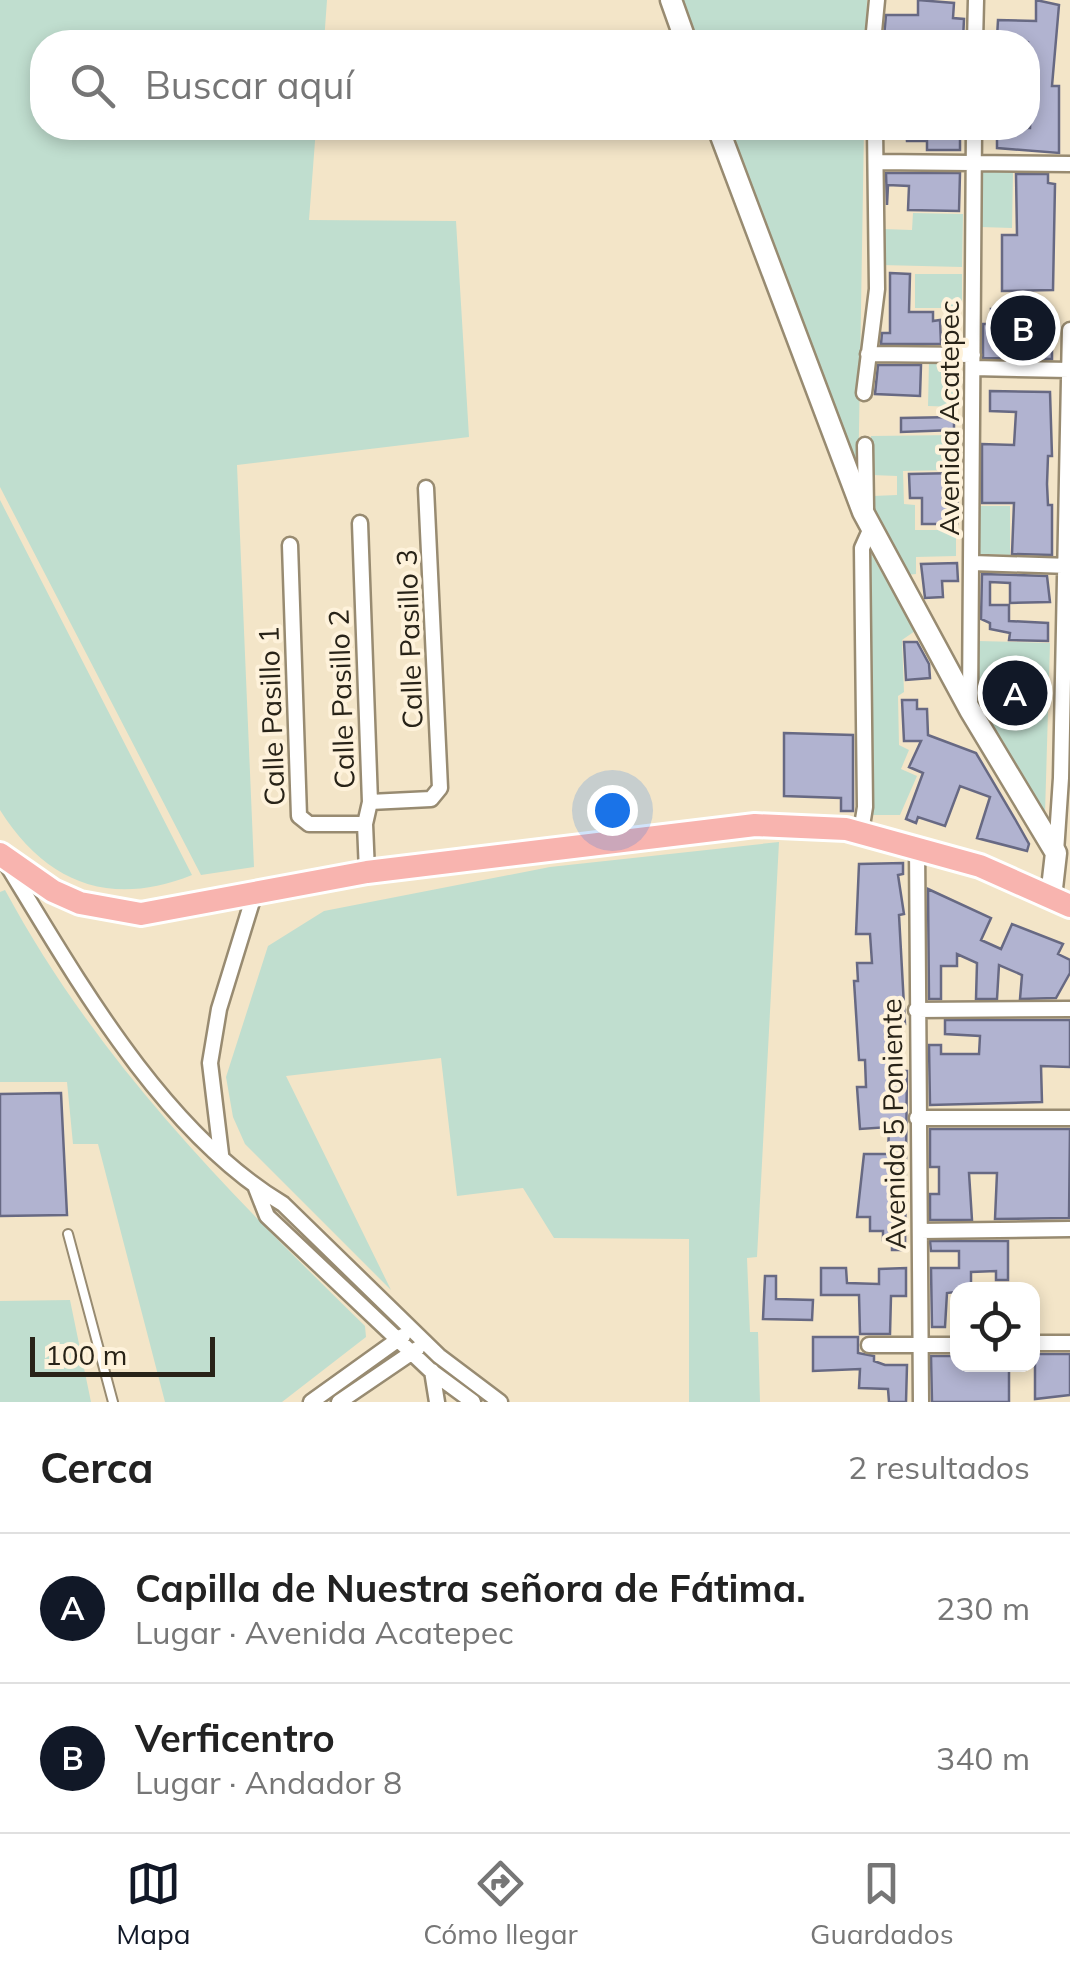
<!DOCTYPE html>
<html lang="es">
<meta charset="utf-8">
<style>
body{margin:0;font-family:Mulish,sans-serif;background:#f2f2f2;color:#222}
.controls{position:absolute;right:30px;bottom:30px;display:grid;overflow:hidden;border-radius:20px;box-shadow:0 5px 15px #0003}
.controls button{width:90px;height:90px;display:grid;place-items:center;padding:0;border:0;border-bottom:2px solid #e0e0e0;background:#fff;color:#222;font:50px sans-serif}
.scale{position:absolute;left:30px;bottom:25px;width:185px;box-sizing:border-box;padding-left:10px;border:5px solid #282318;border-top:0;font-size:28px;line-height:35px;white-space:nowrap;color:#282318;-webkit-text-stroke:8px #fef2db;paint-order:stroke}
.you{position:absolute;left:612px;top:810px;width:35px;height:35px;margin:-25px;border:8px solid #fff;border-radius:50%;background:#1a73e8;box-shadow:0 0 0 15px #1a73e833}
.badge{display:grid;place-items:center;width:65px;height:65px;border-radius:50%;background:#111827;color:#fff;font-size:32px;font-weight:700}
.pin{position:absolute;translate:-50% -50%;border:5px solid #fff;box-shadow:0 2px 10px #0006}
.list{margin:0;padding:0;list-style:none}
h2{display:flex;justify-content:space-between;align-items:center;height:130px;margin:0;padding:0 40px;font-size:42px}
h2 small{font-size:32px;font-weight:400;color:#767676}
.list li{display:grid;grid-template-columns:65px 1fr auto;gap:30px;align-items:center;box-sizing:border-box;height:150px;padding:0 40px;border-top:2px solid #e0e0e0}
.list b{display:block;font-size:38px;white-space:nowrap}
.list p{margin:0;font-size:32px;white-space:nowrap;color:#767676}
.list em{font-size:32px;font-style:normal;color:#767676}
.icon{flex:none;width:55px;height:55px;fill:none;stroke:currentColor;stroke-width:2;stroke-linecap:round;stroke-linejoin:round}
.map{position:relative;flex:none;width:1070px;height:1402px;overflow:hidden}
.search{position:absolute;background:#fff;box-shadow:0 5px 15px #0003;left:30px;right:30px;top:30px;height:110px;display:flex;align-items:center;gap:25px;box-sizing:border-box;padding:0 35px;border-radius:40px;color:#767676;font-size:38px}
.sheet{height:430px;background:#fff}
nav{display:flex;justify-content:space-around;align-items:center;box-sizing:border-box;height:140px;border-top:2px solid #e0e0e0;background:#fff;font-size:28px;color:#767676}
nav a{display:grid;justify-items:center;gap:5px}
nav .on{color:#111827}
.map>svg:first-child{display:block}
.green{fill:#c0decf}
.building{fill:#b1b3d0;stroke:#676983;stroke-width:2.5}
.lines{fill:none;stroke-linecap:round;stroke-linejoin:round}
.lane-casing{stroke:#988b71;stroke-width:12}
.street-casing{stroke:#988b71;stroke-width:19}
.secondary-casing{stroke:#988b71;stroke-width:25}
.primary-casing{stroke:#fff;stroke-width:28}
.lane{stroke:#fff;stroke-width:8}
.street{stroke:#fff;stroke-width:14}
.secondary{stroke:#fff;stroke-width:20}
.primary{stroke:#f8b4af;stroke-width:22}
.labels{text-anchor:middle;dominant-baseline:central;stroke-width:8;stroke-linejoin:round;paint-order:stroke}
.street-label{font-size:28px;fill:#282318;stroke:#fef2db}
</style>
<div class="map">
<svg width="1070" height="1402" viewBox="0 0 1070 1402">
<rect width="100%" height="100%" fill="#f3e5c8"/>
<path class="green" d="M0,0H327L324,42H42V128H316L309,220L456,221L469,437L237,465L254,867L201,875L0,487Z
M682,0H867L866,42H697Z
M727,128H864L858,490Z
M981,171L1013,172L1012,228L980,227Z
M913,213L963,214L962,267L881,265L882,229L912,230Z
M915,274H962V308H915Z
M929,362L958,363L957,407L928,406Z
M956,435L955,470L903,471L904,504L915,505V530H956V556L916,557V574L907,575L873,517V496L897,495V476L872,475L871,436Z
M0,500L192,875C110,908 46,883 0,810Z
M976,506H1010V555L976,554Z
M870,552L915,631L902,640L904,692L898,696L899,745L909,750L901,769L917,776L900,815H868Z
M978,641L1050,643L1045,814L976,708Z
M779,842L757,1257L747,1258L750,1332H758L760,1402H689V1239L554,1238L523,1188L457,1196L441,1058L286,1076L391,1290L245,1144L233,1117L226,1077L268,946L324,911L550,867Z
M5,890C98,1062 227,1191 365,1326L366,1337L282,1402H165L98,1144H73L67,1082H0V892Z
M70,1300L91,1402H0V1301Z"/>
<path class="building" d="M918,0L954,3L953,18L964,19L963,40L884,37L886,15H918Z
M1036,0L1059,5L1052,86H1059V153L997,148V128H1030L1031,106L1028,42L997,38L998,20L1036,21Z
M906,128H960V150H927V141H907Z
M886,173H960L959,211L908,210L909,186L888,185L887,205Z
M1016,174H1048V183L1055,184L1053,290L1002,291V235H1017Z
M890,273L910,274L909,312H933V321L940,320L941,344H881L882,333H890Z
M1035,308V349H1052V359L983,358V324H992L991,309Z
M878,365H921L920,396L875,394Z
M990,391L1050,392L1052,456H1048L1047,484L1048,505H1052V555L1012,554L1014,503H982V444L1014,445L1016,412L990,411Z
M954,417V430L901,432V418Z
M958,473L957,524H922V498H910L909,474Z
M957,563L958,581H942L943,597L925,598L921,564Z
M982,574L1047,576L1050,602L1010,603V583L990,582V605H1009V621L1048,623V641L1009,640L1010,633L990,629V623L981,619Z
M904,642H917L929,664L930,678L906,680Z
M1001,679H1029V706L1002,707Z
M902,700H917V709H927L928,735L976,753L1015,819L1029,844L1027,851L977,838L990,797L960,786L945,826L918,817L916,823L906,819L923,773L909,767L921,741H904Z
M784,733L853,735V811H841V798L784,796Z
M903,863V874L898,875L904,914L899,915L905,1024H898V1043H894L896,1071H907L905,1250H892V1240H883V1231H870V1217H857L864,1154H888L889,1127L860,1129L857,1087H866L865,1060H859L854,981H858L857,963H872L870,934H856L859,864Z
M928,889L991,918L981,940L1001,949L1012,924L1063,944L1058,954L1070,960V973L1056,998L1020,999L1022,975L999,965L997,999H976L977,963L957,954V966H941V999H929Z
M945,1020H1070V1067L1041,1066L1042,1102L930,1105L929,1045H941V1054H979L980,1036L945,1034Z
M61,1093L67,1215L0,1216V1094Z
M930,1129H1070L1069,1218L995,1219L997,1173H969L972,1220H930V1194H939V1167H930Z
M930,1241H1008V1280H996V1271L971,1272V1290L947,1293L945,1327H932L931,1268H959V1251H931Z
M821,1268H846L847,1283L879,1284V1269L906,1268V1296H891L890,1334H860L859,1295H821Z
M765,1276H776V1299L813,1300L812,1320L763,1319Z
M813,1337H858V1353L874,1356V1361L885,1365H907L906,1402H889L888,1389L859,1388L860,1369L813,1371Z
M1035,1354H1070V1395L1035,1399Z
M931,1356H958V1364H1009V1402H932Z"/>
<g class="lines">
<defs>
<path id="lane" d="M68,1234L113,1402"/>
<path id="street" d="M873,42L877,0
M975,42L976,0
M877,162L1070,164
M868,354L973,355
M973,368L1069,370
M864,393L877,289L875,128
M865,445L866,508
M360,523L370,802L365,824L367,872
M290,545L299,816L309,824H365
M972,563L1070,566
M970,707L974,128
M370,802L431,799L440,788L426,488
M861,832L865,807L862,548L871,528
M917,845L921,1402
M1056,852L1061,778L1070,330
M6,863C78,981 162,1131 283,1204L439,1356L500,1402
M916,1010L1070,1009
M917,1118H1070
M221,1154L210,1063L219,1009L255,892
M256,1188L267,1216L431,1371L473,1402
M920,1231L1070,1229
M1032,1343H1070
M869,1345H958
M432,1371L437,1402
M311,1402L403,1336
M339,1402L417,1349"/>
<path id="secondary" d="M671,0L686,42
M718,128L863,512L970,710L1056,853L1051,897"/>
<path id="primary" d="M0,854L53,891L80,903L141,914L367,872L755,825L846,829L980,866L1070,906"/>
</defs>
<use href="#lane" class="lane-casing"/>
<use href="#street" class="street-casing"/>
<use href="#secondary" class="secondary-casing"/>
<use href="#primary" class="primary-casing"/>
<use href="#lane" class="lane"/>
<use href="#street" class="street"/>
<use href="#secondary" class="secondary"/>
<use href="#primary" class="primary"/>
</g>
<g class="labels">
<g class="street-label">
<text transform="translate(948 418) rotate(-90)">Avenida Acatepec</text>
<text transform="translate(409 639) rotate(-92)">Calle Pasillo 3</text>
<text transform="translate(341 699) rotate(-92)">Calle Pasillo 2</text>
<text transform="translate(271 716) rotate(-92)">Calle Pasillo 1</text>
<text transform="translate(893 1124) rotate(-91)">Avenida 5 Poniente</text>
</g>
</g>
</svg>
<div class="controls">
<button><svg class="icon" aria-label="locate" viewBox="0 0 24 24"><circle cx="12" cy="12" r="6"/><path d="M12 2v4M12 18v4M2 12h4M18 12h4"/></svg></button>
</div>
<div class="scale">100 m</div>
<div class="you"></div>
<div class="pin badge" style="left:1015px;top:693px">A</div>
<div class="pin badge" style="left:1023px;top:328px">B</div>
<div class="search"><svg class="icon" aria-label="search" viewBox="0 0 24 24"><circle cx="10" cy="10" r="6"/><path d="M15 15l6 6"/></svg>Buscar aquí</div>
</div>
<section class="sheet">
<h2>Cerca<small>2 resultados</small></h2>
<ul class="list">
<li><span class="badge">A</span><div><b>Capilla de Nuestra señora de Fátima.</b><p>Lugar · Avenida Acatepec</p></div><em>230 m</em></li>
<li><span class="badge">B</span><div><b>Verficentro</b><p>Lugar · Andador 8</p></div><em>340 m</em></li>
</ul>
</section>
<nav>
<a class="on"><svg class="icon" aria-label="map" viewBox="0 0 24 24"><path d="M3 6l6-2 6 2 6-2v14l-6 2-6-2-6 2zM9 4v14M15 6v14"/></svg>Mapa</a>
<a><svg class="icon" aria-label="directions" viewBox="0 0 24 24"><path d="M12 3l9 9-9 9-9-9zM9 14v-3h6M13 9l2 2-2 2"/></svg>Cómo llegar</a>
<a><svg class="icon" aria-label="saved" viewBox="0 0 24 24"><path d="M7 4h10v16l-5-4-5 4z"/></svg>Guardados</a>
</nav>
